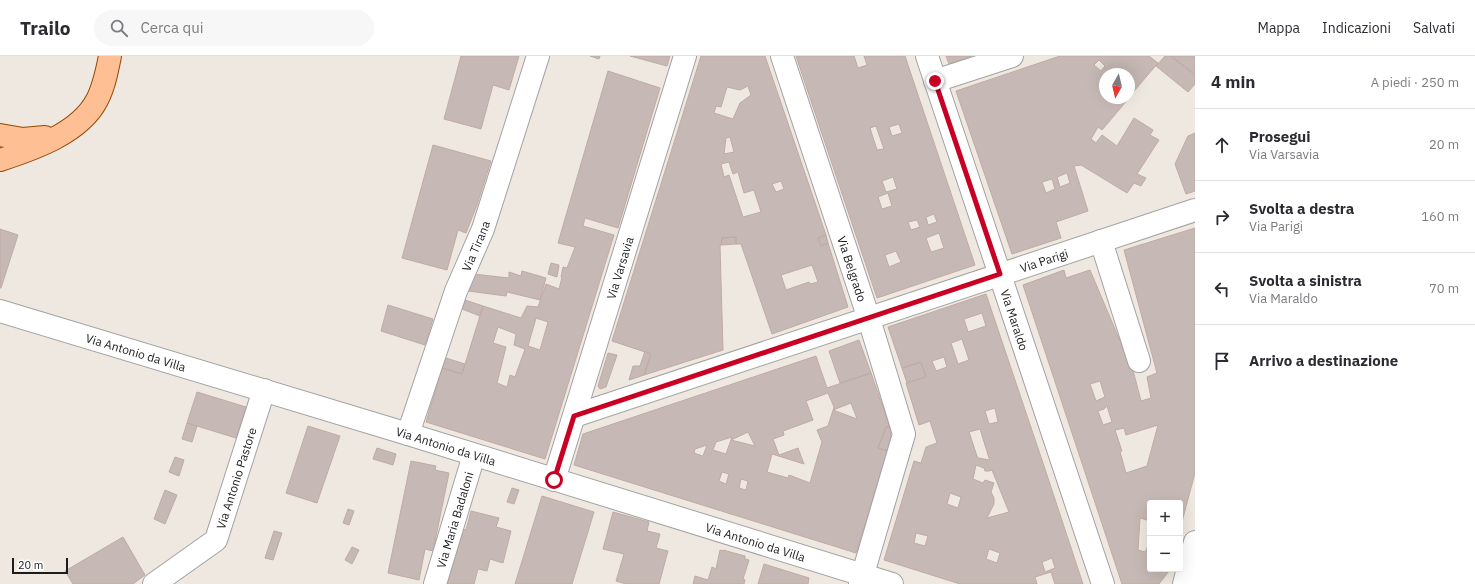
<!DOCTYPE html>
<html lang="it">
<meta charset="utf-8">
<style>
body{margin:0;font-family:"IBM Plex Sans",sans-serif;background:#f7f7f7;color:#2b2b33}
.controls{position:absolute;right:12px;bottom:12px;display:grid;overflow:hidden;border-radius:4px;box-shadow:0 4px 16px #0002}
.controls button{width:36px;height:36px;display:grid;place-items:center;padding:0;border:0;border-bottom:1px solid #e1e1e2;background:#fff;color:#2b2b33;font:20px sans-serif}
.compass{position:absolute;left:1099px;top:12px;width:36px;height:36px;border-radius:50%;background:#fff;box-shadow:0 4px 16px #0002;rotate:188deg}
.scale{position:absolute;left:12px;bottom:10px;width:56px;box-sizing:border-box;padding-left:4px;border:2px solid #1c1c1c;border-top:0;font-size:11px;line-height:14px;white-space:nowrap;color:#1c1c1c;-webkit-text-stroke:3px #fff;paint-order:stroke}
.stop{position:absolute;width:12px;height:12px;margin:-9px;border:3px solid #c80024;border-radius:50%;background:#fff}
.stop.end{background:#c80024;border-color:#fff;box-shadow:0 1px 4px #0008}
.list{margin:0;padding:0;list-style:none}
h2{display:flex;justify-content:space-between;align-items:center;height:52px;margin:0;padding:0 16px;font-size:17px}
h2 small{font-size:13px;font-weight:400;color:#7c7c81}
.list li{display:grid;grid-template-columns:26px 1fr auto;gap:12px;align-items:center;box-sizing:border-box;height:72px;padding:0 16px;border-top:1px solid #e1e1e2}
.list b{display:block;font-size:15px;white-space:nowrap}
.list p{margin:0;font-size:13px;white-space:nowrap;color:#7c7c81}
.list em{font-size:13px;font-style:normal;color:#7c7c81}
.icon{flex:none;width:22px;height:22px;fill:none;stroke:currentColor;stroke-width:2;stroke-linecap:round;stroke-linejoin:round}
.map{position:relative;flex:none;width:1195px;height:528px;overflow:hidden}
header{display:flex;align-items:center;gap:24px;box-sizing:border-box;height:56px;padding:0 20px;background:#fff;border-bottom:1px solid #e1e1e2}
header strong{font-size:19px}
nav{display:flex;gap:22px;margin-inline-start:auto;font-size:14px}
.search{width:280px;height:36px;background:#f7f7f7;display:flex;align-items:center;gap:10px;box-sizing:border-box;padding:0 14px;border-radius:22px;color:#7c7c81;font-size:15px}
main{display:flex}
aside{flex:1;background:#fff}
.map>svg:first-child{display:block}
.building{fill:#c6b9b5;stroke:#c0aba3;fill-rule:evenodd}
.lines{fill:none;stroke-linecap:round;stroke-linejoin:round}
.minor-casing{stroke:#a3a3a3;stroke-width:24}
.tertiary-casing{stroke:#a3a3a3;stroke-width:24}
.primary-casing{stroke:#944900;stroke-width:24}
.minor{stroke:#fff;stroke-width:22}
.tertiary{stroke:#fff;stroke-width:22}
.primary{stroke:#ffbf95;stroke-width:22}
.route{stroke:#c80024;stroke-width:5}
.labels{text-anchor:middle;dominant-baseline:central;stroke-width:4;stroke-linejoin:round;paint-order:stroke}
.street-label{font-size:12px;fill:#1c1c1c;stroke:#fff}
</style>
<header>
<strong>Trailo</strong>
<div class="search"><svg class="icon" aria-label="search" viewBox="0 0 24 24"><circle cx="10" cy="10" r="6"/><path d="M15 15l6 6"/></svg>Cerca qui</div>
<nav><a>Mappa</a><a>Indicazioni</a><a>Salvati</a></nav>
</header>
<main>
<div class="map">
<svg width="1195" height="528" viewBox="0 0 1195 528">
<rect width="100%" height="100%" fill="#eee8e1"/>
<path class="building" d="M461,0H519L509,34L493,29L481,73L444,63Z
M590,0H600L599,3Z
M630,0H670L667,10Z
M701,0H765L826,179L818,182L821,190L828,187L848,251L772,278L741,188H736V181L722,182L721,189H720L723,294L644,319L651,298L612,285ZM748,30L751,39L740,47L733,63L714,57L716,50L721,51L727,31L740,34ZM730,81L734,96L724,98L726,82ZM729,106L733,118L738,116L744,137L754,134L761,156L743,161L729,119L724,121L721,108ZM781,125L784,133L776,136L772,128ZM812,209L818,226L810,228L809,226L786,234L781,219Z
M796,0H854L858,12L867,9L864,0H905L975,209L877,242ZM899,68L902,77L892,80L889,71ZM876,70L884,93L877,94L870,72ZM893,121L897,133L886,136L882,125ZM888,137L892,150L882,153L878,141ZM934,158L937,166L928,169L926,161ZM917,164L920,171L911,174L908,166ZM939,177L944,192L931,196L926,182ZM896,195L901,206L889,211L885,199Z
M946,0H972L949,8Z
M1060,0H1149L1158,7L1129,41V18H1105V42H1129L1102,74L1098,71L1091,83L1096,87L1102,79L1117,90L1134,62L1153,74L1150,79L1159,84L1137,118L1146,122L1141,130L1134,127L1127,137L1081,109L1074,110L1088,155L1056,166L1061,182L1012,198L956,35ZM1099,4L1105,10L1101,15L1094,9ZM1067,117L1070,127L1060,131L1057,121ZM1052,123L1055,133L1046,137L1042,126Z
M1165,0H1171L1195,19V28L1188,36L1156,10Z
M1171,0H1195V19Z
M608,15L660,32L618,172L585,162L583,170L614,179L545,403L426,366L442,312L462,318L483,250L521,262L527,250L538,251L546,228L559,233L562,221H561L563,211L567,212L575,191L558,187ZM536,262L548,266L540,294L528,290ZM498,271L516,278L514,289L525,293L515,321L510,319L507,331L497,327L506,291L493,287Z
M1195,77V135L1186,138L1175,108L1188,80Z
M433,89L491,105L477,149L466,177L458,174L447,214L402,202Z
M1195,172V417L1180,473V447H1150V465L1140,462L1138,494L1145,496L1150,486V513H1169V515L1159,528H1122L1023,229L1064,214L1066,222L1090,214L1134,318L1141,345L1151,342L1147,321L1157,317L1124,194ZM1100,325L1105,341L1096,345L1090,328ZM1107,350L1112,366L1103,369L1098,355L1104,353ZM1158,369L1147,410L1126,417L1120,396L1122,395L1115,374L1124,372L1126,379Z
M0,173L18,179L1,232H0Z
M826,179L828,187L821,190L818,182Z
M736,181V188L721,189L722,182Z
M551,207L559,209L557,221L548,218Z
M522,215L546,222L540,244L507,236L506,240L468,235L473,218L509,222V216L521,220Z
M986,238L1044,410L1083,528H1055L1051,516L1035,521L1037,528H960L884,504L914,405L921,407L926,391L937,387L930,365L919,369L906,327L926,321L921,306L902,312L888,271ZM982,257L986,270L968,276L964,263ZM962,283L969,304L958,308L951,287ZM944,301L947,311L936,315L932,305ZM995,352L998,366L989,368L985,355ZM980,373L989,402L990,404L978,402L977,400L969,376ZM976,409L984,412L985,415H989L992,414L1009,456L987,462L994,448V442L991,436L994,427L985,424L983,427L973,423ZM950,437L961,441L958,452L947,448ZM916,477L928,480L925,490L914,487ZM989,493L1000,497L997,507L986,503ZM1052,502L1055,512L1045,516L1042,506Z
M465,244L483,250L480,260L462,253Z
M388,249L433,263L425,289L381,275Z
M859,284L871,317L840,327L829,295Z
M645,295L651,298L644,319L629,324L633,310H640Z
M608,297L617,299L606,331L600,333L598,330Z
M816,300L827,332L871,317L890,371H886L878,392L888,395L856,497L574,409L583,378ZM828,337L834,351L828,370L817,374L822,386L810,427L789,419L788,422L767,416L772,398L804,408L798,392L779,399L773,383L784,379L783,375L813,364L806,345ZM851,347L857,363L833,354ZM748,376L755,390L731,384ZM732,381L726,398L713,394L716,386ZM707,389L703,400L694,397L695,393ZM722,416L729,418L726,428L719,425ZM741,423L748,425L746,434L739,432Z
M446,302L465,308L462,318L442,312Z
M921,306L926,321L907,327L902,312Z
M197,336L246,351L236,382L187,367Z
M187,367L197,370L192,386L182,383Z
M308,370L340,380L317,447L286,437Z
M886,371H890L891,386L888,395L878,392Z
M377,392L396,398L393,409L373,403Z
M175,401L184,404L179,420L169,416Z
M411,405L436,410L435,414L449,417L433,495L425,493L419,524L388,517Z
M512,432L519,434L514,448L507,446Z
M165,434L177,439L165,468L154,463Z
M542,440L594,456L572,528H515Z
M348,453L354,455L349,469L343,467Z
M471,455L499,462L496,471L511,475L503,507L490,503L487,515L478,513L474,528H443L458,472L466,474Z
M613,456L649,466L647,475L660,478L656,492L668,495L659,528H626L616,525L624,498L603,493Z
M274,475L282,477L273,504L265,502Z
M123,481L145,519L133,528H73L65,515Z
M352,491L359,494L352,508L345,504Z
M720,494L723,495V494L745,500V503L749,504L743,523L745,524L744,528H693L695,520L708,524L712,511L716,513Z
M764,508L809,522L808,528H758Z"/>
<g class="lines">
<defs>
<g id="minor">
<path id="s1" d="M782,0L869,263L904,378L860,528"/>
<path d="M935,25L1012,0"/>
<path d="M1101,185L1139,305"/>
<path id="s2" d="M0,255L408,378L892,528"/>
<path id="s3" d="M574,360L1195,154"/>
<path id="s4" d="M408,378L456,235L483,173L538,0"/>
<path id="s5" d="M554,424L685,0"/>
<path id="s6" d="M154,528L216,484L264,334"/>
<path id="s7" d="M435,528L474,399"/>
<path d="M1184,528L1195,486"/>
</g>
<g id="tertiary">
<path id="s8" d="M927,0L1103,528"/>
</g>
<path id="primary" d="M0,79L23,83L45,81
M0,104C34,93 80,77 97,44C104,31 107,15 110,0"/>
</defs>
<use href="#minor" class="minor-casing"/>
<use href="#tertiary" class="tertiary-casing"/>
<use href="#primary" class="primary-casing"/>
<use href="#minor" class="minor"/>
<use href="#tertiary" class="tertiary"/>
<use href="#primary" class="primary"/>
</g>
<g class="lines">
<path class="route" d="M554,424L574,360L1000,218L935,25"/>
</g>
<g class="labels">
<g class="street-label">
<text stroke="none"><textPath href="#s4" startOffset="200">Via Tirana</textPath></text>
<text stroke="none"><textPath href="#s3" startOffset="495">Via Parigi</textPath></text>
<text stroke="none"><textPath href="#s5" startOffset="222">Via Varsavia</textPath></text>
<text stroke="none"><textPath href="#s1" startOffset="224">Via Belgrado</textPath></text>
<text stroke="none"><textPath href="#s8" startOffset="278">Via Maraldo</textPath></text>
<text stroke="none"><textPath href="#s2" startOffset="142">Via Antonio da Villa</textPath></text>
<text stroke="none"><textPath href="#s2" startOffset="466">Via Antonio da Villa</textPath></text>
<text stroke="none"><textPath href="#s6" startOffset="141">Via Antonio Pastore</textPath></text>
<text stroke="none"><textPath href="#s7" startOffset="67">Via Maria Badaloni</textPath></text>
<text stroke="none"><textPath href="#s2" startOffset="790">Via Antonio da Villa</textPath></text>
</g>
</g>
</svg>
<div class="controls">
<button>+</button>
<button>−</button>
</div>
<svg class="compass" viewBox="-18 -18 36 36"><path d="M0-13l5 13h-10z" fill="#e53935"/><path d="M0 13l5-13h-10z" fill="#7c7c81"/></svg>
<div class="scale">20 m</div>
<div class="stop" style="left:554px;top:424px"></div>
<div class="stop end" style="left:935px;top:25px"></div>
</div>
<aside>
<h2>4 min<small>A piedi · 250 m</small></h2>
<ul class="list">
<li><svg class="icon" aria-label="ahead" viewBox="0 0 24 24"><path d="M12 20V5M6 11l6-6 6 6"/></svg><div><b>Prosegui</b><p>Via Varsavia</p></div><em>20 m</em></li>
<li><svg class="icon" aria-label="right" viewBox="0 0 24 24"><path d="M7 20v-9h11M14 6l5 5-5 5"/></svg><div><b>Svolta a destra</b><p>Via Parigi</p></div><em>160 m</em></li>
<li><svg class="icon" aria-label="left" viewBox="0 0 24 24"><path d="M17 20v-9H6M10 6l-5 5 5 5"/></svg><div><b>Svolta a sinistra</b><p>Via Maraldo</p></div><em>70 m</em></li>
<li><svg class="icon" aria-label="arrive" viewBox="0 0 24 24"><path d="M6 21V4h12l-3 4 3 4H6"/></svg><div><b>Arrivo a destinazione</b></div></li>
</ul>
</aside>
</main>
